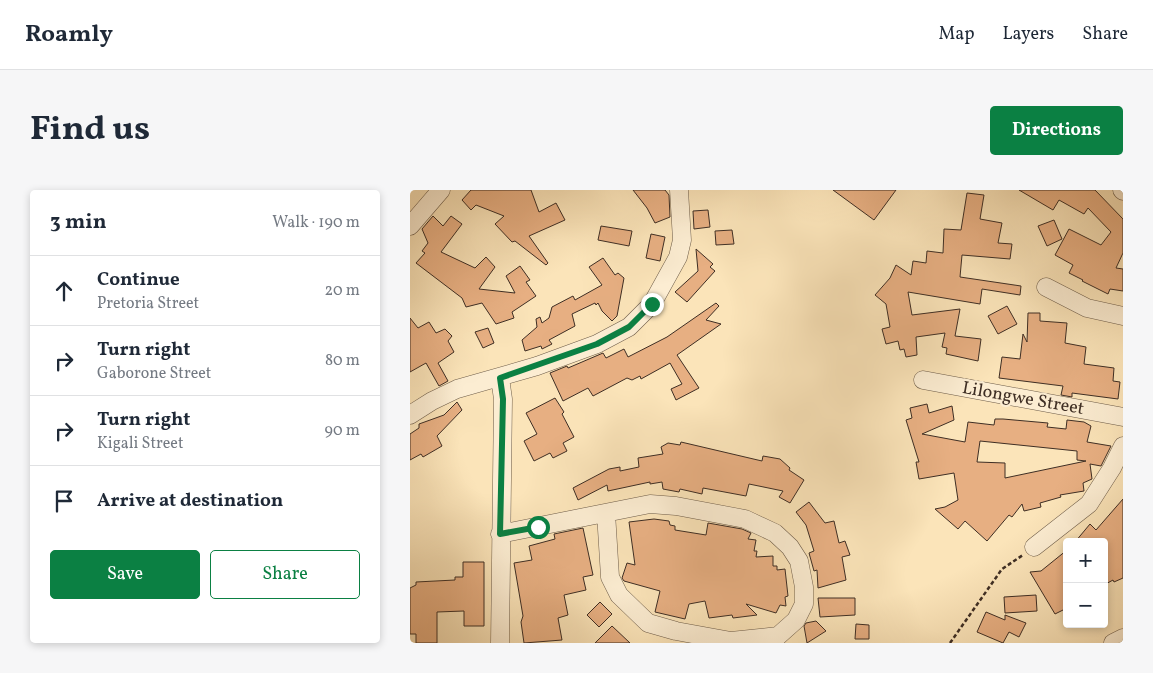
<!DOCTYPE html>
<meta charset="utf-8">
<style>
body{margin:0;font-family:Vollkorn,serif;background:#f6f6f7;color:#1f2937}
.controls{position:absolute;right:15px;bottom:15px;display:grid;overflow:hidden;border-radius:5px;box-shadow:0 2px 8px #0003}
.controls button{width:45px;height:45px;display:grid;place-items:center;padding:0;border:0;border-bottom:1px solid #e0e1e3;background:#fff;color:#1f2937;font:25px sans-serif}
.stop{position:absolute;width:15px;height:15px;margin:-11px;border:4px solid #0b8043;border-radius:50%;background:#fff}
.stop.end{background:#0b8043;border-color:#fff;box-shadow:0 1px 5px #0008}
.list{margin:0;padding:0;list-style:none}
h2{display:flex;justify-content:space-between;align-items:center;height:65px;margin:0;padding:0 20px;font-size:21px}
h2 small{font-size:16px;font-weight:400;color:#747a83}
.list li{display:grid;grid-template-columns:32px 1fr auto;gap:15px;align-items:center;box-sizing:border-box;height:70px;padding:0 20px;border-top:1px solid #e0e1e3}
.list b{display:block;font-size:19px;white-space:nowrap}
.list p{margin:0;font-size:16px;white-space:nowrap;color:#747a83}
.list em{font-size:16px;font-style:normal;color:#747a83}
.actions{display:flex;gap:10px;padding:15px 20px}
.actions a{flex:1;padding:11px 0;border:1px solid #0b8043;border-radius:5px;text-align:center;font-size:18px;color:#0b8043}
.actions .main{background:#0b8043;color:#fff}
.icon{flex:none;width:28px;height:28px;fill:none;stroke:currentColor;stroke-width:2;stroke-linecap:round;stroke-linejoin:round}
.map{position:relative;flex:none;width:713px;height:453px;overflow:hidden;border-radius:5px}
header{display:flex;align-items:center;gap:30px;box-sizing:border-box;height:70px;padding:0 25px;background:#fff;border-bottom:1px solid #e0e1e3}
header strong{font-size:24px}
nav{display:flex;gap:28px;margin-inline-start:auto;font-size:18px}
.intro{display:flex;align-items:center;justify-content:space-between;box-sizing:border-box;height:120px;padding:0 30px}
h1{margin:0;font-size:35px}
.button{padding:12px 22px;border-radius:5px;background:#0b8043;color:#fff;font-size:18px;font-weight:700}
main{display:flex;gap:30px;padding:0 30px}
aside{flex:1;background:#fff;border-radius:5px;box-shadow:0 2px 8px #0003}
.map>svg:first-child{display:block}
.building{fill:#e7af82;stroke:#3e2e24;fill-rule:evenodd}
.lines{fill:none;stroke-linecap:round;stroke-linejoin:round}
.minor-casing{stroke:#6d5c49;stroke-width:19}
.path{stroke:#3e2e24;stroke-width:2.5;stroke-dasharray:4 2.5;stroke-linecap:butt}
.minor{stroke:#fcedd2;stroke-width:18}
.route{stroke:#0b8043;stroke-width:6}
.labels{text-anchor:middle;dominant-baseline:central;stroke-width:4.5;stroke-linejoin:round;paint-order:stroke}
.street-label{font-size:18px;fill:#3e2e24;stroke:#fcedd2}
</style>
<header>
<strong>Roamly</strong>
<nav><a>Map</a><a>Layers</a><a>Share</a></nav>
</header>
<div class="intro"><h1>Find us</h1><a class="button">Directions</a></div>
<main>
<aside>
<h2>3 min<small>Walk · 190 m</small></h2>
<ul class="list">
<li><svg class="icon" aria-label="ahead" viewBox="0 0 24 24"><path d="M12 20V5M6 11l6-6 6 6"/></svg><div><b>Continue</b><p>Pretoria Street</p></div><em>20 m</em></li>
<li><svg class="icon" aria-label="right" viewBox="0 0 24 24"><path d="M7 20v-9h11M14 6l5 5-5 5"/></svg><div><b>Turn right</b><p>Gaborone Street</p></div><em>80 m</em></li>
<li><svg class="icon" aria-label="right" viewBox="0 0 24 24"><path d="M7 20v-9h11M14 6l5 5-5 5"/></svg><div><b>Turn right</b><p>Kigali Street</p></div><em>90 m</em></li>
<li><svg class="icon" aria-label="arrive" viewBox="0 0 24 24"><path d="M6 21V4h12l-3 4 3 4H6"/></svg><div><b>Arrive at destination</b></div></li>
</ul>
<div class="actions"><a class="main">Save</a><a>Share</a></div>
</aside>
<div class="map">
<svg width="713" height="453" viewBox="0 0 713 453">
<rect width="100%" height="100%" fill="#fbe4b9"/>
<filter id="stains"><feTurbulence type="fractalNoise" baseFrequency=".004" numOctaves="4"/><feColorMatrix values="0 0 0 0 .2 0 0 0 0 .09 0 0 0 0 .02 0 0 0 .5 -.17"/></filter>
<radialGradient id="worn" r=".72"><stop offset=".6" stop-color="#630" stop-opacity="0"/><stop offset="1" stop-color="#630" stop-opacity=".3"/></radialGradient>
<path class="building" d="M61,0H121L129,22L146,13L155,30L119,46L138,73L136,75L105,51L102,52L85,34L94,26L66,15L61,20L52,10Z
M223,0H255L259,5L260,27L245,33L237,18Z
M423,0H486L464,30Z
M609,0H685L713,29V63L706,78L713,79V101L700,99L698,104L672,91L673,90L659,83L663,75L645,65L659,39L691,55L701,42L678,18L674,24L649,10L643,20Z
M557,3L574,5L570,29L592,33L588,53L602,54L600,69L552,65L550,87L611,96L610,105L572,99L570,114L498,102L502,125L550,119L545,146L571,149L568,171L536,164L537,158L532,157L535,143L506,147L507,165L496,167L494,159L490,160L488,151L476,154L472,139L480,137L476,114L465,105L480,88L486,75L501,85L503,71L516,73L517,61L533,63L534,39L551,40Z
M298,20L300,37L284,39L283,21Z
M23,26L33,36L41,26L52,34L31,62L65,78L76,67L85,77L69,99L105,103L96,86L110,76L120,90L116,92L126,106L102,122L104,128L86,134L72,113L56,117L52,108L6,73L15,63L12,61L18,53L12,39Z
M644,30L652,49L637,56L628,36Z
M191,36L222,41L219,56L188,50Z
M322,40L324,54L306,55L305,41Z
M241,44L255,47L250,71L236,68Z
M286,59L303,74L300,77L305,81L277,112L265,102L288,81Z
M193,68L205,85L208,83L214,88L207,126L202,131L192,121L188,113L186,115L185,113L162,124L165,136L139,150L142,154L132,159L131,156L115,161L112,150L127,137L126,129L130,127L132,133L139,128L142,117L163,106L165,110L192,95L179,77Z
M306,113L309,116L296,130L311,134L267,165L289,198L266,210L261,199L272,194L260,173L231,189L230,186L222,190L217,188L183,206L178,198L153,211L140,183L157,176L158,178L193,163L196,168L214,159L218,167L257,147Z
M597,116L607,134L588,144L578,126Z
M618,123H630V131L657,133L655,153L676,157L674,174L704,178L703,191L710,192L708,209L662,203V207L651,205L653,196L589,188L592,167L610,169L613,144L617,152Z
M0,128L8,138L19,132L26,143L35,139L42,146L38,151L44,162L28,173L38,191L29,196L16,173L0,182Z
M78,138L84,153L73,158L65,142Z
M145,208L154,222L152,224L164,247L153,253L157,261L143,268L140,263L124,271L114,251L127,244L116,223Z
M47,212L52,220L27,246L32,256L13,267L11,264L0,270V244L9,238V234L34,225Z
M517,214L519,223L542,216L544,230L512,244L555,252L558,232L584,235L585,229H593L638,233L637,237L656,239L657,230L674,232L681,236L677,252L701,256L691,276L680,274L682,289L673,293L674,301L650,305L651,307L630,313L631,317L614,321L612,314L602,327L599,325L577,351L555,331L548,339L525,319L535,317L548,310L544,283L509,289L506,272H509L496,230L502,228L500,218ZM570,251L667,261V270L676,271L595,288V273L567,272Z
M271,252L352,271L353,266L370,269L380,278L379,280L394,290L380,313L369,307L373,301L339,294L336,306L293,298L292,304L270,299L269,302L253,299L252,292L240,294V292L198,301L197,295L168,310L163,298L199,279L210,277V281L229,277L228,268L253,264L251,257L258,253L270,255Z
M713,309V388L704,392L703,390L694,395V352H665L680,334L686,340Z
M399,312L415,333L424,331L429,353L435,351L440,365L432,367L436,390L408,398L407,380L404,381L399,363L404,361L396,335L386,322Z
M244,329L259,331L260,335L265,336V340L296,345L298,333L332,339L341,343L338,349L346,350L344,361H347L346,367L363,366V376H367V380L375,379L378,406L375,407L376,416L370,415L366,423L336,414L347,425L323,428L322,425L299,428L295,411L279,414L275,429L245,422L250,401L214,391L212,388L217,373L225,375L219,332Z
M173,338L183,385L173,387L176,400L154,405L158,425L148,428L152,450L114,453L111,432L113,426L104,373L122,370L119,356L145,349L144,344Z
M657,360V418L645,424L620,382L631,381Z
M53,372H74V436H54V421L27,422V453H6V444H0V398L6,395V392L45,390V387H53Z
M626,405L627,421L595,423L594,407Z
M408,408H445V425L410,427Z
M190,412L202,424L189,437L177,425Z
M576,422L595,430V425L616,433L609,447L599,442L593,453L567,442Z
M406,431L416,441L397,453L394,436L396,433Z
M446,434L459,435V449H445Z
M202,436L220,453H185Z"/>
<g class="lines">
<defs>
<path id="minor" d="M712,0L713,1
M0,36L31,0
M636,97L677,118L713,126
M513,190L713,227
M0,225L22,211L47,199L127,176L187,154L219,137L242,114L268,67L272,50L269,0
M90,344L240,314L266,316L335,329L365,343L380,357L389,371L394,397V414L386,430L368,446L321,451L266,441L238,433L209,405L200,387L196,323
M624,357L679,314L702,278L713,256
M90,453L93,209L90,188
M703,453L713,448"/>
</defs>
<use href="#minor" class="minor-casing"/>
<path class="path" d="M540,453L592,379L613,365"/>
<use href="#minor" class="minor"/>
</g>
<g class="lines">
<path class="route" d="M128,337L90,344L93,209L90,188L187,154L219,137L242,114"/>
</g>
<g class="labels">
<g class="street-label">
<text transform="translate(613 209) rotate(10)">Lilongwe Street</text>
</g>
</g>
<rect width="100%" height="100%" filter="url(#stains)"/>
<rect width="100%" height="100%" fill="url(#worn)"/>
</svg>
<div class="controls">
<button>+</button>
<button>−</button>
</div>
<div class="stop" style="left:128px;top:337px"></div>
<div class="stop end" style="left:242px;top:114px"></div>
</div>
</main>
